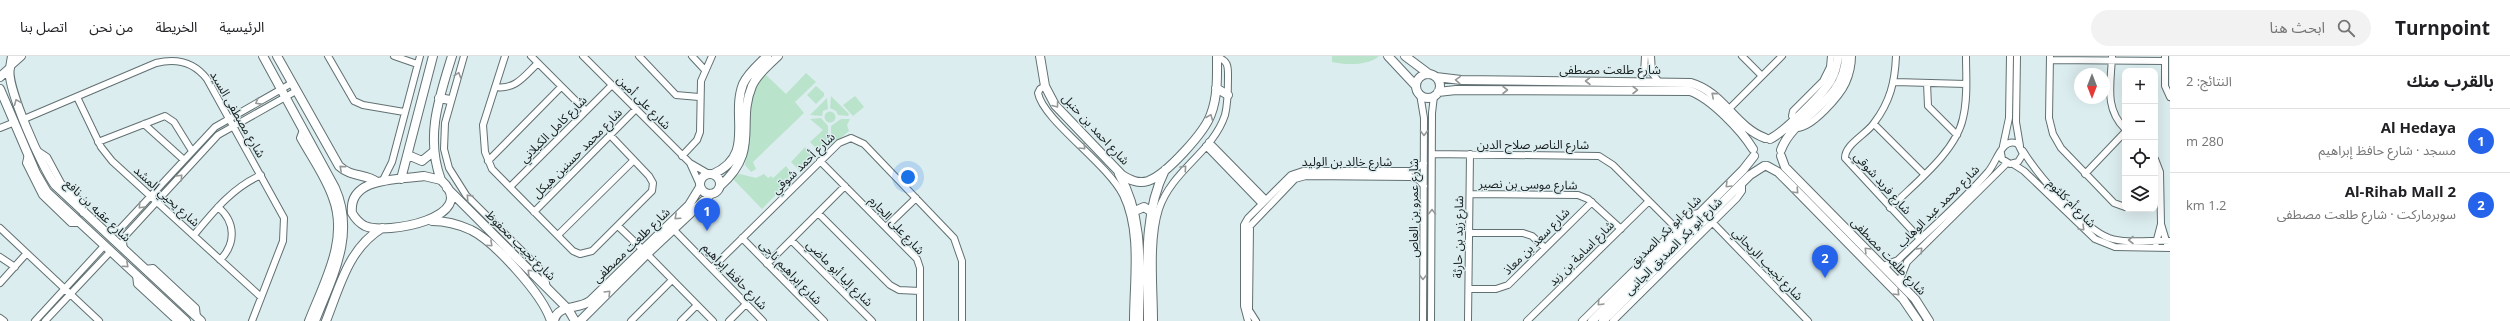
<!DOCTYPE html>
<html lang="ar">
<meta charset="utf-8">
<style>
body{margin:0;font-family:"Open Sans","Noto Sans Arabic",sans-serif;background:#f2f2f2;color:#202124;direction:rtl}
.controls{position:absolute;right:12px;top:12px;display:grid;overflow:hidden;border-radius:8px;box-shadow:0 4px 16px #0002}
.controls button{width:36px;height:36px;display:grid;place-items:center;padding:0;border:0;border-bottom:1px solid #e0e0e0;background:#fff;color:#202124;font:20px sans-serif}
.compass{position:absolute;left:2074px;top:12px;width:36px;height:36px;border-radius:50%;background:#fff;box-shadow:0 4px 16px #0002;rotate:180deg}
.you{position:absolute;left:908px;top:121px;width:14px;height:14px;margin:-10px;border:3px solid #fff;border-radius:50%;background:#1a73e8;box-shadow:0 0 0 6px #1a73e833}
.badge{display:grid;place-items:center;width:26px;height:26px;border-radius:50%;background:#2563eb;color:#fff;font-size:13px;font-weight:700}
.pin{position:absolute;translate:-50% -33px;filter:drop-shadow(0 1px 2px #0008)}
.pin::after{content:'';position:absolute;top:21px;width:14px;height:12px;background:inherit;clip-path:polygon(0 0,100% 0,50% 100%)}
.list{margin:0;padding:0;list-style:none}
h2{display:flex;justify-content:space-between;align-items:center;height:52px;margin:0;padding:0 16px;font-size:17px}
h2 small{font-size:13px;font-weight:400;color:#757577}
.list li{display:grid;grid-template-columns:26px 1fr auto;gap:12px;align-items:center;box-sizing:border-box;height:64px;padding:0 16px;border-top:1px solid #e0e0e0}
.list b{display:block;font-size:15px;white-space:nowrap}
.list p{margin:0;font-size:13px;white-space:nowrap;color:#757577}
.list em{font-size:13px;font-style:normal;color:#757577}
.icon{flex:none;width:22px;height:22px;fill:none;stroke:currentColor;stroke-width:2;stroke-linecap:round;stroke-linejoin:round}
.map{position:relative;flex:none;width:2170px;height:265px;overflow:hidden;direction:ltr}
header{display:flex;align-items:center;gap:24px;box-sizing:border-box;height:56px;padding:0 20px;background:#fff;border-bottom:1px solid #e0e0e0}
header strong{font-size:19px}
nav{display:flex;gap:22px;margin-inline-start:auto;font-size:14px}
.search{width:280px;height:36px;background:#f2f2f2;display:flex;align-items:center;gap:10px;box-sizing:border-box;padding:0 14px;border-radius:22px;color:#757577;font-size:15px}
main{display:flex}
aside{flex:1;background:#fff}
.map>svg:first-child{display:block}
.green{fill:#bae3cb}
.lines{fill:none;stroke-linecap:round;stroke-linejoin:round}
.minor-casing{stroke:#617072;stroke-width:8}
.tertiary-casing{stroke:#617072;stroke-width:10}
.minor{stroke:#fff;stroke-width:6}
.tertiary{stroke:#fff;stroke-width:8}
.oneway{stroke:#959898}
.labels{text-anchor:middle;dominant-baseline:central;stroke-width:3;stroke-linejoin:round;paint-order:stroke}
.street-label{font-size:12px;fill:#141a1b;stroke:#dcedef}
</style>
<header>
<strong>Turnpoint</strong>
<div class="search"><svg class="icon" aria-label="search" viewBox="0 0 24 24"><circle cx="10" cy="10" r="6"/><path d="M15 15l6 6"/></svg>ابحث هنا</div>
<nav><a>الرئيسية</a><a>الخريطة</a><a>من نحن</a><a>اتصل بنا</a></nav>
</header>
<main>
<aside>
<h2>بالقرب منك<small>النتائج: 2</small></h2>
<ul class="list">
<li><span class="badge">1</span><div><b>Al Hedaya</b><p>مسجد · شارع حافظ إبراهيم</p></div><em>280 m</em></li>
<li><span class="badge">2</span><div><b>Al-Rihab Mall 2</b><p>سوبرماركت · شارع طلعت مصطفى</p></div><em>1.2 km</em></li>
</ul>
</aside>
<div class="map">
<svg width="2170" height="265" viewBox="0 0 2170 265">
<rect width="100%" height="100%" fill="#dcedef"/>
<path class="green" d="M1332,0H1379C1369,10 1345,9 1332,6Z
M806,17L816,26L795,46L804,57L753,106L756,113L751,116L745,109C748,79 744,41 765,18L786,38Z
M816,30L824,37V40L816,48L807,39Z
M831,40L849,58L848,60L838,59L836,55L830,52Z
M855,40L864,51L853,60L843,49Z
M827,42L828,53L823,55L822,60L810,59Z
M824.5 61a5.5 5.5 0 1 1 11 0a5.5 5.5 0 1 1-11 0Z
M821,62L828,70V86L819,95L810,86L823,74L810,63Z
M841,63H850L847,69L849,75L831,90V70Z
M805,91L814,101L799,114L791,106Z
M786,110L794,120L762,153L732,122L740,118L756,122L764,118L768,122L771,120L773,122Z"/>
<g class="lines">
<defs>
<path id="minor" d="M328,0L354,45L363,49L404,56
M394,0L417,8
M464,0L445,67L444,93L449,112L466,139L544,217L547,232
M505,0L483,69L485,96L492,113L573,195L580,198L592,195L652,135L653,127L649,120L610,79
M531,0L586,55
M583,0L690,107L700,129
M639,0L676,39L699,41
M692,0L704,13
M1651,0L1652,17L1659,26
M1742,0L1762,20
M1896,0C1895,26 1890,46 1874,67C1867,78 1845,88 1845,102L1920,183
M2017,0L2016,66L2020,90
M2050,0L2049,62L2053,78L2061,92L2114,147L2125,151
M2112,0C2111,28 2104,52 2125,73
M2165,0V30L2170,41
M2050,4L2165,5
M1638,26L1644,18L1645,0
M1895,26L1966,28
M1927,27L1928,50L1957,79
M1045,30L1040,33L1038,37C1043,64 1107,107 1123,139C1141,176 1133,225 1133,265
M495,31C516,34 524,20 538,7
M1420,38L1424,62L1423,265
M77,41L101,91L112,105L261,241
M1729,53L1782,0
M24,63L156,7C176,2 194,6 207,23L284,162L283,185L252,265
M1794,63L1792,60L1793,55L1823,25L1830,11L1831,0
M144,68L184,104
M1874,68L1924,118
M0,72L15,66
M1797,72C1812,72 1840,40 1846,27C1850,18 1852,10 1852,0
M303,74L300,82C311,102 325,121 332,142C348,184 323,226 308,265
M98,86L165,60L174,66L192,95
M1209,86L1266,144
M1206,90L1262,148
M2003,90L2009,62L2010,0
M38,95L47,101L61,127L83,148L84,152L83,157
M2023,95C2037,118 2084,173 2109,182C2127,188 2151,184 2170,185
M28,98L26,107L42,139L71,167H80
M1432,98L1599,100L1613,109L1676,172
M682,100L697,84L700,76L701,25L712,0
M2155,103L2160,116L2161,168L2156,187
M488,105L561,31
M820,105L917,203L920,212V265
M690,107L709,118
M2013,108L2024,115L2095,183L2115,191L2170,192
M2085,118L2125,76
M382,126L392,106L420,0
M510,131L612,29
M1470,138L1578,139L1588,143L1621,173
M218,151C236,166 236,188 220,204
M1890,152C1914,128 1956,96 1963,62C1968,42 1966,20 1966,0
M534,156L635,54
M818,157L890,229L899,234L920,235
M1712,166L1808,265
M2161,168L2167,188
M618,170L642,193
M886,171L916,142
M0,172L99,265
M674,174L763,265
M106,177L120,173L215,71L292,27
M1469,177H1523L1532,180L1545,192
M194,179C214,155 232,132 261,119
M558,179L634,104
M742,182L824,265
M791,184L872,265
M124,194L123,186L126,179L218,79L296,35
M647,198L713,265
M0,201L15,211
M767,208L845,130
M1883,210L1898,204C1928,175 1961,147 1988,116C1997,106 2002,80 2018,88L2023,98L2018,106L2010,108L2002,103L2001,97
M712,212L839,87L851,82L864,88L954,182L962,205V265
M145,213L153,212L196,252L197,261
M136,219L137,228L177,265
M1899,226L1907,206L2007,107
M0,227L26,198
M1469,233H1496L1508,229L1592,146
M0,262L4,265
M35,265L104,190
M45,265L110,196
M631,265L672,224
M681,265L697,249
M729,265L746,248
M1154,265C1154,231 1149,185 1159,153C1172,114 1213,96 1225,59C1228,47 1228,35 1228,22C1228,11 1229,5 1217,1
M1248,265L1244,250V169L1248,162L1291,119L1303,115H1411L1424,107
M1256,265L1249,254L1250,170L1295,123L1306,120L1411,121L1419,124L1424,130
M1431,265L1432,57L1434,40
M1468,265L1470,98
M1527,265L1649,145
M1582,265L1691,158L1700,157
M1613,265L1737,142L1742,135V127"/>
<path id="tertiary" d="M263,0L335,132C356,179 332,221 315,265
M277,0L339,110C352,122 365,117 377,126
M1040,0L1045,30L1055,49L1122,119C1130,124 1138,128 1148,125C1166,119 1205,76 1211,58C1218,40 1217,19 1217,0
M1388,0L1416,30
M1405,0L1429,18
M12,8L21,0
M10,12C5,29 43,113 55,129L201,265
M1416 30a12 12 0 1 1 24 0a12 12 0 1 1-24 0Z
M0,21L10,12L12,0
M1436,21L1461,24L1691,27C1723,36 1735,71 1765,82
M1216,32L1228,39
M0,33L36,117L47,136L186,265
M1438,36L1456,34L1690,35C1711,42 1742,75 1753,93
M439,42L450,44
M1770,83C1783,77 1824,37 1831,24C1835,17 1837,9 1838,0
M1781,94C1795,57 1845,48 1846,0
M408,99L422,105L433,96
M1781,100L1785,111L1915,243L1929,265
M1767,110L1778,116L1789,127L1903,243L1918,265
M700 128a10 10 0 1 1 20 0a10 10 0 1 1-20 0Z
M713,118C756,99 730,61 743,28C748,17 758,9 767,0
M1119,118C1145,163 1139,214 1139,265
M424,120L441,124C482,162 385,179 365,170C359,167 355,162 352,157C348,120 400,124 424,120Z
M401,123L433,0
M441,124C425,81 439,42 452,0
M720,130C761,94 736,68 752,30C757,18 769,9 778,0
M447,132L568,253L575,265
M1135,155L1144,151L1152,156
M432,165C446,165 458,168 471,174C495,186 543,239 551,265
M326,265C340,230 348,193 382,172
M554,265C557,248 578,254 590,245L689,149L700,131
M580,265L647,198L711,138
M1148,265C1148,215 1142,160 1165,114
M1592,265L1743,114L1754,100
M1603,265L1750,119L1764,110"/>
</defs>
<use href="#minor" class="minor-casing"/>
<use href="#tertiary" class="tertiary-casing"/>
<use href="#minor" class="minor"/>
<use href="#tertiary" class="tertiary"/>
</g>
<defs><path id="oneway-chevron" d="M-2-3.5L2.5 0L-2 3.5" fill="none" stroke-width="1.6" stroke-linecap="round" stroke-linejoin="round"/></defs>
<g class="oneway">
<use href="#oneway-chevron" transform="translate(458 19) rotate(-73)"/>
<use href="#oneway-chevron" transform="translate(1458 24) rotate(-176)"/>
<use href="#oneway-chevron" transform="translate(1588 25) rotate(-180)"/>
<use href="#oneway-chevron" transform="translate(1505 34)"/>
<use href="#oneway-chevron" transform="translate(1635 34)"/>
<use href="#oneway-chevron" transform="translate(1714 39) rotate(-139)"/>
<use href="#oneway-chevron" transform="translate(17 46) rotate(-112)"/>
<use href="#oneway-chevron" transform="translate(258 46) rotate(151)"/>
<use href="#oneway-chevron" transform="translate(1056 49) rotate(53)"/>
<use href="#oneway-chevron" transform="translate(1210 61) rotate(-68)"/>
<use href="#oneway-chevron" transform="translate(1424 77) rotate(90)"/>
<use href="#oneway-chevron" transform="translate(1083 91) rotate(45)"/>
<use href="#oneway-chevron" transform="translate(342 112) rotate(-138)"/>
<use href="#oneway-chevron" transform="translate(1184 112) rotate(-47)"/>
<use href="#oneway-chevron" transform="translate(180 121) rotate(-47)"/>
<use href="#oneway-chevron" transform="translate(1728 129) rotate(135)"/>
<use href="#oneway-chevron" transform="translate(1796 135) rotate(47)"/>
<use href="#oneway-chevron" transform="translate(469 141) rotate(-133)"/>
<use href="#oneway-chevron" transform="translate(141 150) rotate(133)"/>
<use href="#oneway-chevron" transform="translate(1432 156) rotate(-90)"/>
<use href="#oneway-chevron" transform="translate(677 161) rotate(138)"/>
<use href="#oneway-chevron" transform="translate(2082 172) rotate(45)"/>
<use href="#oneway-chevron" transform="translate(2131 184) rotate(-180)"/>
<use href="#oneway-chevron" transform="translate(490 188) rotate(43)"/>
<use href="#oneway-chevron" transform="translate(1867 194) rotate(-135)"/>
<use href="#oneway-chevron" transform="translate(1920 194) rotate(-45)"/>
<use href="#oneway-chevron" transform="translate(126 209) rotate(42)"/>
<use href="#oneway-chevron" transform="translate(530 216) rotate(-134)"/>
<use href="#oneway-chevron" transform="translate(1423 221) rotate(91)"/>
<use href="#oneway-chevron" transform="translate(608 237) rotate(-45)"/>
<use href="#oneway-chevron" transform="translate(1897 237) rotate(45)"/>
<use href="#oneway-chevron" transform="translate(1600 247) rotate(135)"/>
</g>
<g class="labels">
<g class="street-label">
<text x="1610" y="13">شارع طلعت مصطفى</text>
<text transform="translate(644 46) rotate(45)">شارع على أمين</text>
<text transform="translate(238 58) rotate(60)">شارع مصطفى السيد</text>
<text transform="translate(553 73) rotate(-45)">شارع كامل الكيلاني</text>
<text transform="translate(1096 73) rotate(47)">شارع احمد بن حنبل</text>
<text x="1533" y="88">شارع الناصر صلاح الدين</text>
<text transform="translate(577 97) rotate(-45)">شارع محمد حسنين هيكل</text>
<text x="1347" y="105">شارع خالد بن الوليد</text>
<text transform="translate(803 107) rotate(-44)">شارع أحمد شوقي</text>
<text transform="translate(1883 127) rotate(48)">شارع فريد شوقي</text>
<text transform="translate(1528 128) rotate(1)">شارع موسى بن نصير</text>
<text transform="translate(167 140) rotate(42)">شارع يحيي المشد</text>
<text transform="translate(2072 147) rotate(45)">شارع أم كلثوم</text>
<text transform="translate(1938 150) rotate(-45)">شارع محمد عبد الوهاب</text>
<text transform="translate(1413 152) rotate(-90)">شارع عمرو بن العاص</text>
<text transform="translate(98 154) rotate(43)">شارع عقبه بن نافع</text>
<text transform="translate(897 169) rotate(47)">شارع على الجارم</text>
<text transform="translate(1665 175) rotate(-45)">شارع ابو بكر الصديق</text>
<text transform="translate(1458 181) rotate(-89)">شارع زيد بن حارثة</text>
<text transform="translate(1536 185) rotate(-45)">شارع سعد بن معاذ</text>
<text transform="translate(521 189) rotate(45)">شارع نجيب محفوظ</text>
<text transform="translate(631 189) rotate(-44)">شارع طلعت مصطفى</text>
<text transform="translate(1673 190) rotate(-45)">شارع ابو بكر الصديق الجانبى</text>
<text transform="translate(1581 197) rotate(-45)">شارع اسامة بن زيد</text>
<text transform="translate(1889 200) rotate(46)">شارع طلعت مصطفى</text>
<text transform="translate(1768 208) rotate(46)">شارع نجيب الريحاني</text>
<text transform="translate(791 216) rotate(46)">شارع إبراهيم ناجى</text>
<text transform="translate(840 217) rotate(45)">شارع إليا أبو ماضي</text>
<text transform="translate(735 220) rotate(46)">شارع حافظ إبراهيم</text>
</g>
</g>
</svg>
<div class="controls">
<button>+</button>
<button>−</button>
<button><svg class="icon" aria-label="locate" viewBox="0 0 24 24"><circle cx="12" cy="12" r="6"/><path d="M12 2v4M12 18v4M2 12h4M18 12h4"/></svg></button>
<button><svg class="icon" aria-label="layers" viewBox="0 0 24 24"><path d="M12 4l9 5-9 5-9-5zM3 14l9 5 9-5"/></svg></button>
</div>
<svg class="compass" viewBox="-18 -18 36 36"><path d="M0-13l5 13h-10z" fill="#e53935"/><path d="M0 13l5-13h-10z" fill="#757577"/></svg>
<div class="you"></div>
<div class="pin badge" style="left:707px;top:175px">1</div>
<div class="pin badge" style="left:1825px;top:222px">2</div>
</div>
</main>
